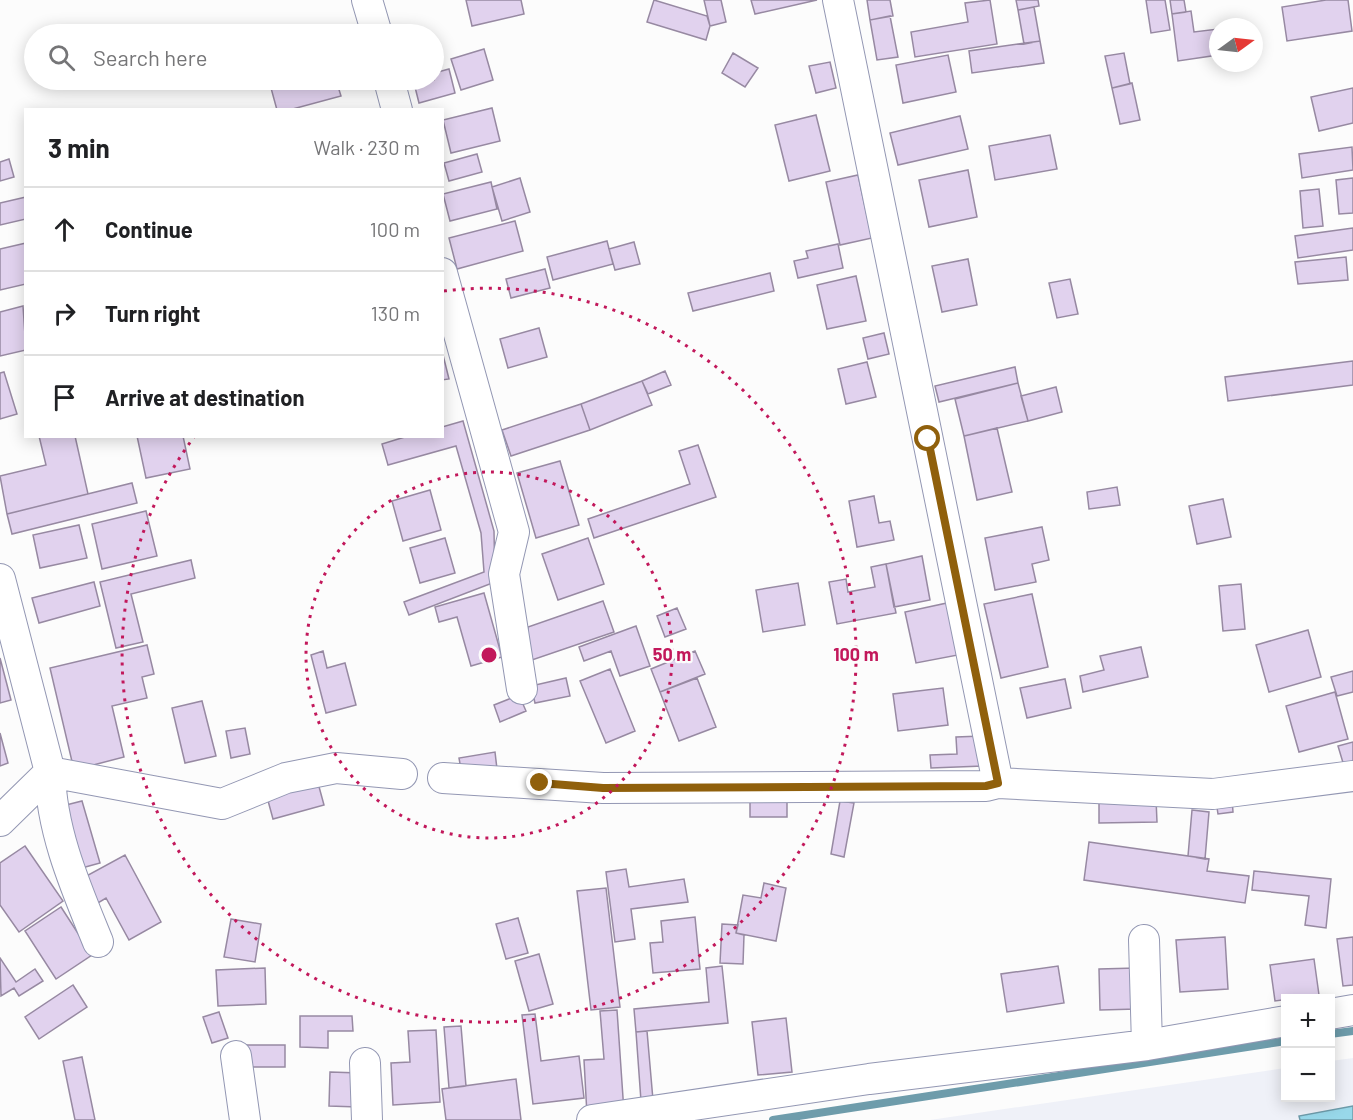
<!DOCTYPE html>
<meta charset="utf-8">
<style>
body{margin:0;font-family:Barlow,sans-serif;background:#f6f6f6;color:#202124}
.controls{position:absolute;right:18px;bottom:18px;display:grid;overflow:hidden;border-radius:0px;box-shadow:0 3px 15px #0003}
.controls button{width:54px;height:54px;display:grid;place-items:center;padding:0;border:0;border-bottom:2px solid #e0e0e0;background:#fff;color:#202124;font:30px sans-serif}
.compass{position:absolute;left:1209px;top:18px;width:54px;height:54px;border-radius:50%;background:#fff;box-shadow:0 3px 15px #0003;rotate:75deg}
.stop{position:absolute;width:18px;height:18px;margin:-14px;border:4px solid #90600c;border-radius:50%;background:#fff}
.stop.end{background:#90600c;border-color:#fff;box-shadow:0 2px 6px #0008}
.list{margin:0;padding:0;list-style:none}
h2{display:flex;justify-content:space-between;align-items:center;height:78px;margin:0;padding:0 24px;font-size:26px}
h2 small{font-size:20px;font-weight:400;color:#757577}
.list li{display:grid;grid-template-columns:39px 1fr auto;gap:18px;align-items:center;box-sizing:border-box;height:84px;padding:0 24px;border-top:2px solid #e0e0e0}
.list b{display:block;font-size:22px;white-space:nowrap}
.list em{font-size:20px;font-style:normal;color:#757577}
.icon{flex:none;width:33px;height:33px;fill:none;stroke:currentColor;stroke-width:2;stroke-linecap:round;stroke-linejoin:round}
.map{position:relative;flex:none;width:1353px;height:1120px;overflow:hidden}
.search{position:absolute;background:#fff;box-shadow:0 3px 15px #0003;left:24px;top:24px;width:420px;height:66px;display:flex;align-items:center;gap:15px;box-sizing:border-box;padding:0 21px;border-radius:33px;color:#757577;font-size:22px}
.panel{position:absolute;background:#fff;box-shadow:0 3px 15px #0003;left:24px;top:108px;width:420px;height:330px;border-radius:0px}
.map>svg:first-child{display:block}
.built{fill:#eff1f8}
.water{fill:#98d8ea;stroke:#6e9cab;stroke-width:1.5}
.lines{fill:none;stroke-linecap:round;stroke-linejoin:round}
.stream{stroke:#6e9cab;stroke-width:8}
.building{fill:#e1d2ee;stroke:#9789a2;stroke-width:1.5}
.minor-casing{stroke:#9397b3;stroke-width:32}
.minor{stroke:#fff;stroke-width:30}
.route{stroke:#90600c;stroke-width:8}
.ring{fill:none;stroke:#c2185b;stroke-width:3;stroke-dasharray:3 6}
.centre{fill:#c2185b;stroke:#fcfcfc;stroke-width:3}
.ring-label{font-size:18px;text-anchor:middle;font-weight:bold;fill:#c2185b;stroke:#fcfcfc;stroke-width:4.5;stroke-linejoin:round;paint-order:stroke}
</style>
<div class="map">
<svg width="1353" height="1120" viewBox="0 0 1353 1120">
<rect width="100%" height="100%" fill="#fcfcfc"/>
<path class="built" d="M1353,1058V1120H930L1285,1068L1286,1098H1330L1331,1061Z"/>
<path class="water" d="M1353,1106V1120H1300L1299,1116Z"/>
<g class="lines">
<path class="stream" d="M1330,1034L1353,1031
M773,1120L1286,1041"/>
</g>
<path class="building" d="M466,0H521L524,14L472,26Z
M654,0L707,16L710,26L706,40L647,22Z
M704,0H721L726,22L710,26Z
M751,0H817L755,14Z
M867,0H890L893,16L870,20Z
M990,0L997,44L915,57L911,32L968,22L965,3Z
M1016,0H1038L1039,6L1018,10Z
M1146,0H1165L1170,30L1151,33Z
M1170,0H1184L1186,12L1172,14Z
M1326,0H1348L1352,31L1287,41L1282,7Z
M1034,7L1040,41L1024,44L1018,10Z
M1191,11L1194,32L1218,29V55L1178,61L1172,14Z
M890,16L898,57L877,60L870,20Z
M322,25L324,34H286Z
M1040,41L1044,63L972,73L969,51Z
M484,49L493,80L461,90L451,59Z
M733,53L758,68L745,87L722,73Z
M1124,53L1130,84L1112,88L1105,56Z
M948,55L956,92L903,103L896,65Z
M830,62L836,88L816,93L809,66Z
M449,69L455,93L419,103L414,83L434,80V73Z
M279,80H304L281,86Z
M304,80H336L341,96L289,110H277L271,88Z
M1132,83L1140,120L1120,124L1112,88Z
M1353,88V123L1319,131L1311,97Z
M492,108L500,141L451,153L443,120Z
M816,115L830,171L789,181L775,125Z
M960,116L968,149L898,165L890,133Z
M1050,135L1057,169L995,180L989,146Z
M1352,147L1353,170L1302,178L1299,154Z
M477,154L482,172L449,181L444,163Z
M9,159L14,177L0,181V162Z
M968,170L977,217L929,227L919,180Z
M858,175L872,238L840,245L826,182Z
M520,178L530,212L502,221L492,187Z
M1353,178V213L1339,214L1336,180Z
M491,182L497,209L450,221L443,194Z
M1319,189L1323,226L1303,228L1300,191Z
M26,197V219L0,225V203Z
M515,221L523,251L457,269L449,238Z
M1353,228V250L1298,258L1295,236Z
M607,241L613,264L553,280L547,257Z
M634,242L640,264L615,270L609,249Z
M26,243V284L0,290V249Z
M838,244L843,268L798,278L794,261L808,258L806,251Z
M1346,257L1348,280L1298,284L1295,262Z
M968,259L977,305L942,312L932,266Z
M545,269L550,288L511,298L506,279Z
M770,273L774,291L693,311L688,293Z
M856,276L866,321L827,329L817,285Z
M1070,279L1078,314L1057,318L1049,283Z
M23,306L26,350L0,356V312Z
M539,328L547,357L508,368L500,339Z
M884,333L889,354L868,359L863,338Z
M442,351L449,379L442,380Z
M1353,361V385L1228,401L1225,377Z
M867,362L876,397L846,404L838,369Z
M1015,367L1018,383L939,402L935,386Z
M665,371L671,385L648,394L642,381Z
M4,372L17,414L0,419V373Z
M642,381L652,405L590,430L581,404Z
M1018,383L1028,421L964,436L955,399Z
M1056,387L1062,412L1028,421L1021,396Z
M581,404L590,430L511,456L502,430Z
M463,421L494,531L495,582L409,615L404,602L484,572L481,533L456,446L388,465L382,444L408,436H442V427Z
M997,428L1012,492L977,500L964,436Z
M39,436H75L88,494L7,514L0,476L46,465Z
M137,436H183L190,469L146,478Z
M698,445L716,497L594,538L588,519L690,484L679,451Z
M560,461L579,525L536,538L517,473Z
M132,483L137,503L12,534L7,514Z
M1117,487L1120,505L1089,509L1087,492Z
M430,490L441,530L403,541L392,501Z
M874,496L879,523L890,521L894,540L857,547L849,501Z
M1223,499L1231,537L1197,544L1189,506Z
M146,511L157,556L102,569L92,524Z
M79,525L87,558L40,568L33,535Z
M1042,527L1049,560L1032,564L1036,582L995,590L985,538Z
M445,538L455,573L420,583L410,548Z
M588,538L604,584L558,600L542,554Z
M922,556L930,600L894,607L886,564Z
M191,560L195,578L131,594L143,642L116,648L100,582Z
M886,564L896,613L837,624L829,582L846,579L848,592L875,587L871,567Z
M94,582L100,606L39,623L32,598Z
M798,583L805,625L763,632L756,590Z
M1241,584L1245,629L1223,631L1219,586Z
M484,593L502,657L471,666L457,617L439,622L435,607Z
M1032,594L1048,667L1001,678L984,604Z
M603,601L614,632L529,661L528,627Z
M947,603L958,655L916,663L905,612Z
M677,608L686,629L665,637L657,616Z
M636,626L650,666L620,676L611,651L584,661L579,647Z
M1308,630L1321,677L1269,692L1256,645Z
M147,645L154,674L142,677L147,698L112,706L124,757L74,770L50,668Z
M1141,647L1148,677L1083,692L1080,676L1104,670L1100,656Z
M323,651L327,668L345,663L356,705L326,713L311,655Z
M695,651L705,674L660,692L651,669Z
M0,658L11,700L0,703Z
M610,669L635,731L606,743L580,681Z
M1353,671V692L1337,696L1331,677Z
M566,678L570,696L535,703L531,686Z
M697,678L716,727L679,741L660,692Z
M1065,679L1071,708L1027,718L1020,688Z
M943,688L948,725L898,731L893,694Z
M1335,692L1348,739L1299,752L1286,706Z
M519,695L526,711L500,722L494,705Z
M202,701L216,756L185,763L172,708Z
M245,728L250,754L231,758L226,731Z
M0,733L8,763L0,766Z
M982,736L983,766L931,768L930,755L957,754L956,737Z
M1353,742V763L1344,766L1338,746Z
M495,752L497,769L462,775L459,758Z
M318,783L324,805L273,819L267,797Z
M750,797H787V817H750Z
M1156,799L1157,822L1099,823V800Z
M1232,799L1233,812L1218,814L1216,801Z
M82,801L100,863L78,869L62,806Z
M840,801L854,803L844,857L831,854Z
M1192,810L1209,812L1205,859L1188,856Z
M1089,842L1209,859L1207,871L1249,876L1245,903L1084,880Z
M25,846L63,901L19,932L0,905V863Z
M125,855L161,922L129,940L106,898L93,906L79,880Z
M626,869L629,887L684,879L688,902L631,909L635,939L615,942L606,872Z
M1254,871L1331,879L1326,928L1305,925L1309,896L1252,890Z
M764,883L786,888L776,941L736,933L743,895L761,898Z
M606,888L620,1007L591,1010L577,891Z
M61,907L92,955L56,979L25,931Z
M695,917L700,969L653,973L650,943L663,942L661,921Z
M518,918L528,953L506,959L496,924Z
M231,919L261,924L255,962L224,957Z
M722,924L738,925L736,933L744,935L743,964L720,963Z
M1225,937L1228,989L1180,992L1176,940Z
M1353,937V985L1343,986L1337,939Z
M539,954L553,1004L529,1011L515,961Z
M0,958L16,982L35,969L43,981L19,996L14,988L1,996Z
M1314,959L1319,995L1275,1001L1270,965Z
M722,966L728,1023L636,1032L634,1009L709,1002L706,968Z
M1058,966L1064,1003L1007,1012L1001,974Z
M265,968L266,1004L218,1006L216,970Z
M1136,968L1137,1009L1100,1010L1099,969Z
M73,985L87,1007L39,1039L25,1017Z
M617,1010L624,1112L587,1115L584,1060L604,1059L600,1011Z
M219,1012L228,1038L212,1043L203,1017Z
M535,1014L541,1061L579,1056L584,1098L533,1104L522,1015Z
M300,1016H352L353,1031H328V1048L300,1047Z
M786,1018L792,1072L758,1075L752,1022Z
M461,1026L466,1086L449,1088L444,1027Z
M436,1030L440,1102L393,1105L391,1063L410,1062L408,1031Z
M647,1031L653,1100L641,1101L636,1032Z
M245,1045H285V1067H245Z
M82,1057L95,1120H75L63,1061Z
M330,1072L359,1073L358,1107L329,1106Z
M516,1079L521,1120H446L442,1089Z"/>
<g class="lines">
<defs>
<path id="minor" d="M367,0L377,34
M838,0L998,783
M389,80L397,110
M442,273L514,532L504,574L522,689
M0,579L50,772C51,831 76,888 98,942
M443,778L603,788L986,786L998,783L1213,794L1353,776
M0,821L50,772L222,804L286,778L336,768L402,774
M1144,940L1147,1045
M1330,1014L1353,1010
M236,1056L245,1120
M365,1063L367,1120
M592,1120L869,1079L1147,1045L1286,1021"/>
</defs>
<use href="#minor" class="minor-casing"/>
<use href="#minor" class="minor"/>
</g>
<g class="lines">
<path class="route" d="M540,783L603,788L986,786L998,783L928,439"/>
</g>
<g class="ring">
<circle cx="489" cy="655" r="183"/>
<path d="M444 291A367 367 0 1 1 194 437"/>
</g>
<circle cx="489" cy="655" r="9" class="centre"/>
<g class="ring-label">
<text x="672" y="661">50 m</text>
<text x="856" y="661">100 m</text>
</g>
</svg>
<div class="controls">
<button>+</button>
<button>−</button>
</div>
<svg class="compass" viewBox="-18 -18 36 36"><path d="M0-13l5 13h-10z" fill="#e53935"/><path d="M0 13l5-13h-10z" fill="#757577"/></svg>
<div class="stop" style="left:928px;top:439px"></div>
<div class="stop end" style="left:540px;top:783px"></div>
<div class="search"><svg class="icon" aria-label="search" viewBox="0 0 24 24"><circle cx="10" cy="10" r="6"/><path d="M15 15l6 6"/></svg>Search here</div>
<section class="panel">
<h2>3 min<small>Walk · 230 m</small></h2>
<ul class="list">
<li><svg class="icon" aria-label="ahead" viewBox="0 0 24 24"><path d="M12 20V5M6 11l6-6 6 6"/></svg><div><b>Continue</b></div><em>100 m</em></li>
<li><svg class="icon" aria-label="right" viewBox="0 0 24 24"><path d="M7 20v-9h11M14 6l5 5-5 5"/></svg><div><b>Turn right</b></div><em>130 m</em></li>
<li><svg class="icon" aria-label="arrive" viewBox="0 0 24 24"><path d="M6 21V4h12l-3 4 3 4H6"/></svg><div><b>Arrive at destination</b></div></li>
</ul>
</section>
</div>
